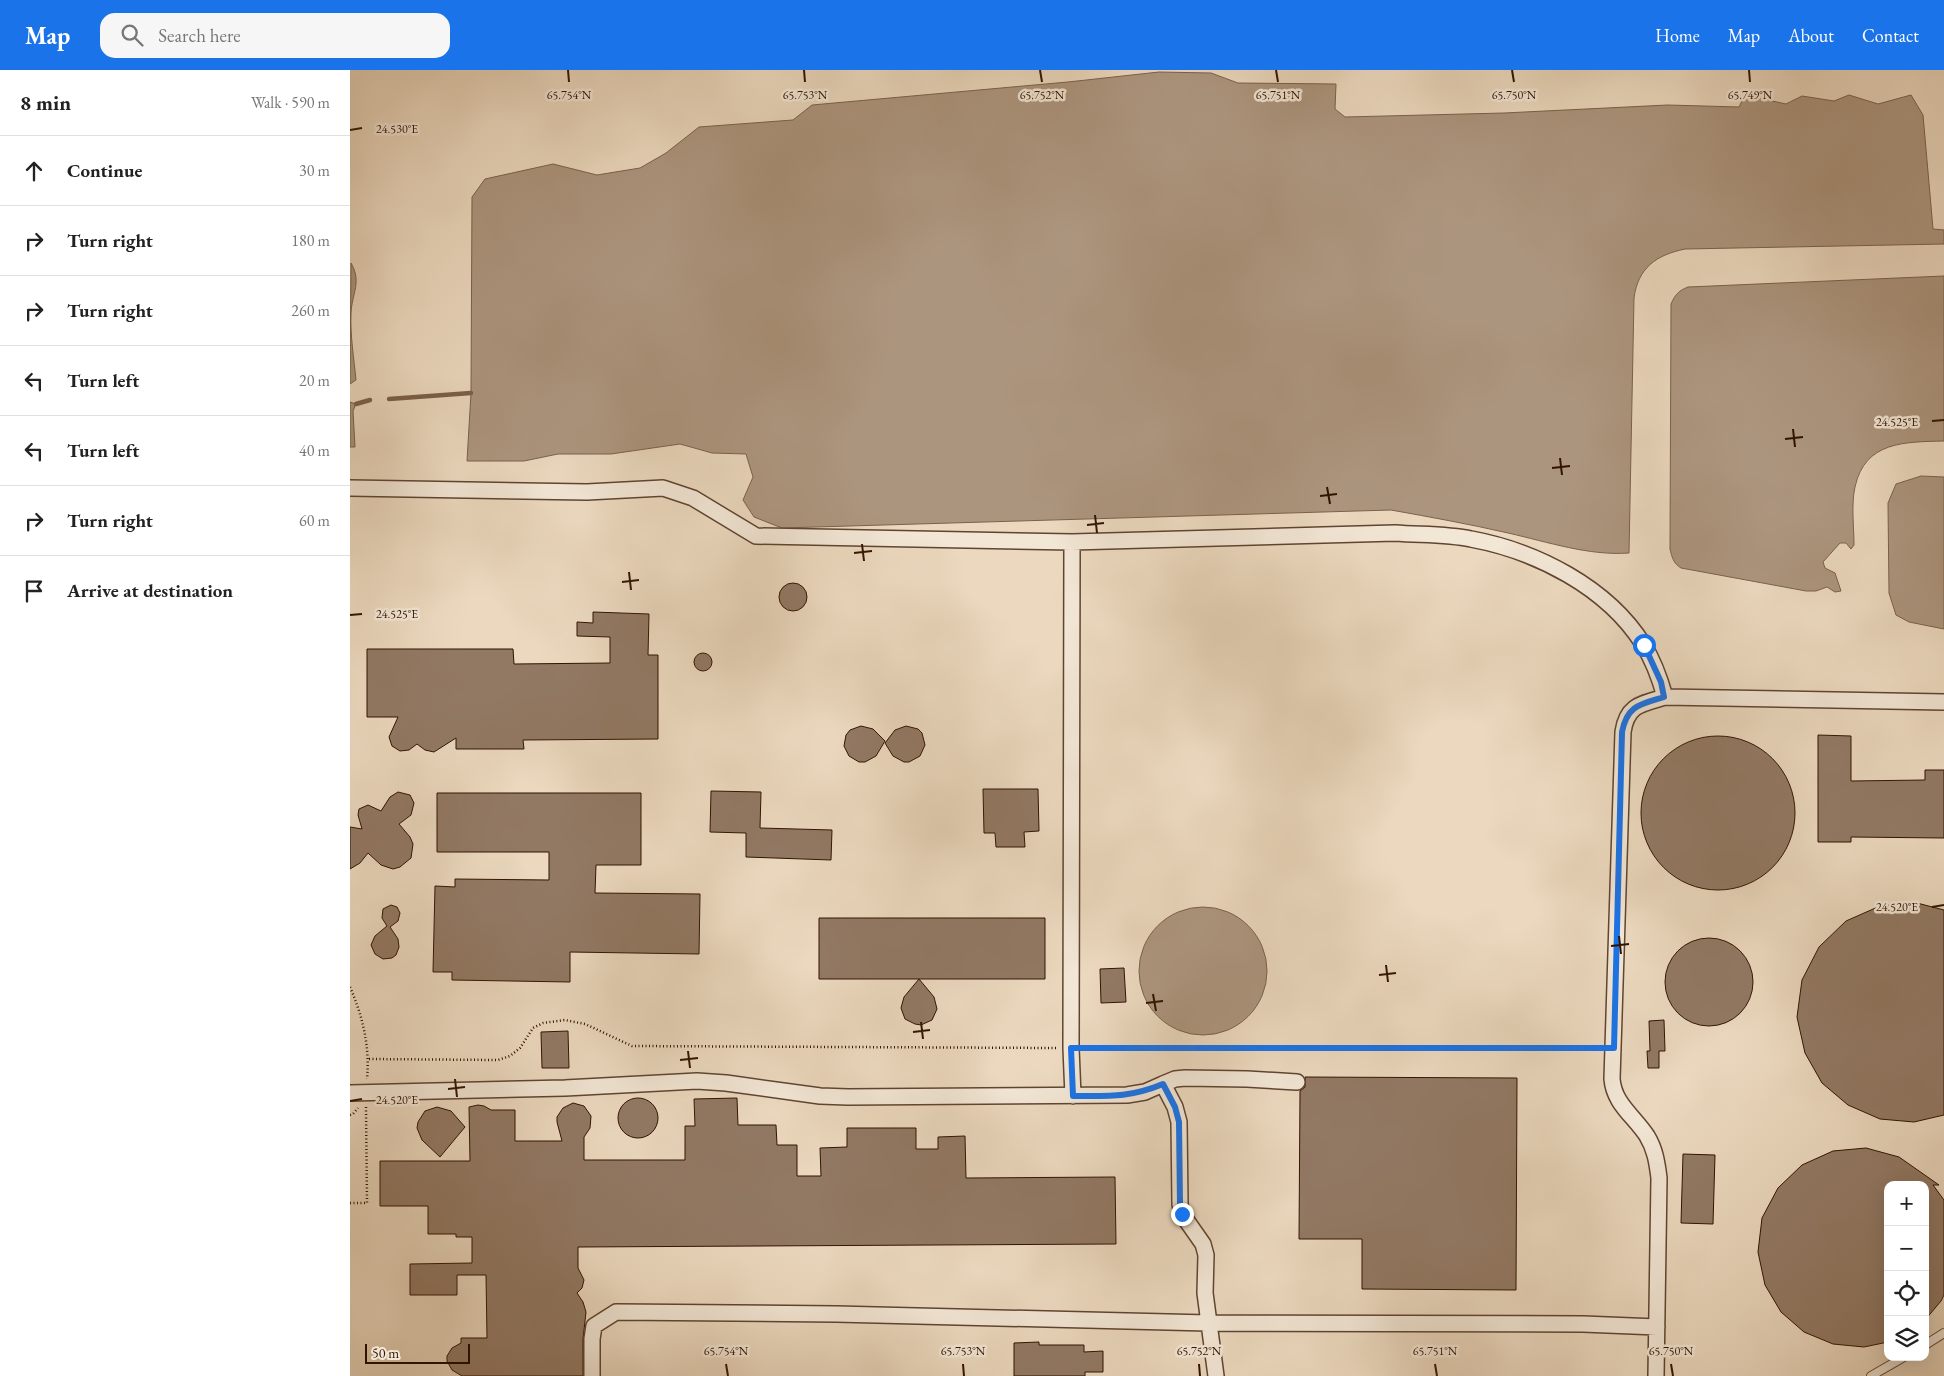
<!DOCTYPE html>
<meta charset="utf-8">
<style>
body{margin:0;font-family:"EB Garamond",serif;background:#f6f6f6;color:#222}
.controls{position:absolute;right:15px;bottom:15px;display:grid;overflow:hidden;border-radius:10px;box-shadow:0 5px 20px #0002}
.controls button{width:45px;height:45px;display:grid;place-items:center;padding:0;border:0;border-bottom:1px solid #e0e0e0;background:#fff;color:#222;font:25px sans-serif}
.scale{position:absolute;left:15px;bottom:12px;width:105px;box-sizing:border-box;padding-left:5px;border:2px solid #311302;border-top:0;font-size:14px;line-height:18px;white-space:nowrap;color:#311302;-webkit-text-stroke:4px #f2e6d5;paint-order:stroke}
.stop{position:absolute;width:15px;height:15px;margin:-11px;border:4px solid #1a73e8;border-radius:50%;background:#fff}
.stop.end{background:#1a73e8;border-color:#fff;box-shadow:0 1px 5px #0008}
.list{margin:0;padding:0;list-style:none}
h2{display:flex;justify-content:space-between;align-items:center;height:65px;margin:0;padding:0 20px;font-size:21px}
h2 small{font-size:16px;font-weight:400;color:#767676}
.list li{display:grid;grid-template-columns:32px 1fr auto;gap:15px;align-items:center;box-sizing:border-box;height:70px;padding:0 20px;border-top:1px solid #e0e0e0}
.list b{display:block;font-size:19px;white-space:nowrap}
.list em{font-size:16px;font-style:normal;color:#767676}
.icon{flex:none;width:28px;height:28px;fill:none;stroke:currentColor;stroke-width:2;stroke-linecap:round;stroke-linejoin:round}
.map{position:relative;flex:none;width:1594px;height:1306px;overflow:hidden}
header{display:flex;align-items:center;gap:30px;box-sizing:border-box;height:70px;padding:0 25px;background:#1a73e8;color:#fff}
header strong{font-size:24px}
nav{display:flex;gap:28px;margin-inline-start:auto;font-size:18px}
.search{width:350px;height:45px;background:#f6f6f6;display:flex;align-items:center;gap:12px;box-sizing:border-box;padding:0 18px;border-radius:15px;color:#767676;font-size:19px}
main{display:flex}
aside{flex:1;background:#fff}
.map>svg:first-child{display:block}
.water{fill:#ac957e;stroke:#7b614c}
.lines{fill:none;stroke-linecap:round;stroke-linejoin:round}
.stream{stroke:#7b614c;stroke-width:4.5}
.building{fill:#927964;stroke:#311302}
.lane-casing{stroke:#604431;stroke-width:10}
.street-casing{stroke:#604431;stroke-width:18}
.path{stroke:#311302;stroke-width:2.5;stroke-dasharray:1 2.5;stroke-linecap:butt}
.lane{stroke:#f2e6d5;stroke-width:8}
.street{stroke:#f2e6d5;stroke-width:15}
.route{stroke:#1a73e8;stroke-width:6}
.ticks{fill:none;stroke:#311302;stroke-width:2}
.ticks-label{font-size:12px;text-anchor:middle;fill:#311302;stroke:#f2e6d5;stroke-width:5;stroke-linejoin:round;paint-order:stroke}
</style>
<header>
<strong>Map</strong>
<div class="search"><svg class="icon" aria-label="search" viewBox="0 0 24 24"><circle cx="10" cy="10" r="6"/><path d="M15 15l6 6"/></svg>Search here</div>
<nav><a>Home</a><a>Map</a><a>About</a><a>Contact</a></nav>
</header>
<main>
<aside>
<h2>8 min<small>Walk · 590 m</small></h2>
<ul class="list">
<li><svg class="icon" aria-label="ahead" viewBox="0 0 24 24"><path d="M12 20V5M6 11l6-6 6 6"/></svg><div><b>Continue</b></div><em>30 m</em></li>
<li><svg class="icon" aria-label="right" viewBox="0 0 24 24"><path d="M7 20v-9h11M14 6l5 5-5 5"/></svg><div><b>Turn right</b></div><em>180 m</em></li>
<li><svg class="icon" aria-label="right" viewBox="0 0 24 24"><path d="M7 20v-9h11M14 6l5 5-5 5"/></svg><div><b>Turn right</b></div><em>260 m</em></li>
<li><svg class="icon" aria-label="left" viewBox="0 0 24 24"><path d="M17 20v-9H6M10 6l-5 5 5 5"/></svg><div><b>Turn left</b></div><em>20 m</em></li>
<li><svg class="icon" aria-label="left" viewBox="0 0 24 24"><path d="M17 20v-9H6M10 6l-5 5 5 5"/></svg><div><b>Turn left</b></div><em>40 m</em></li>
<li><svg class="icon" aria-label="right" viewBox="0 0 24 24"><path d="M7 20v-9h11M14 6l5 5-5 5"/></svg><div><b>Turn right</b></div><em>60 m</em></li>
<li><svg class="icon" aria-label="arrive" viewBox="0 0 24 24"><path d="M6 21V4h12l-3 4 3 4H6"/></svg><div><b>Arrive at destination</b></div></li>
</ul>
</aside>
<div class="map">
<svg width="1594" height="1306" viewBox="0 0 1594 1306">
<rect width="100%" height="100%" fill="#ebd8be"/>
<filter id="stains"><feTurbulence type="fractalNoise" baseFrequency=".004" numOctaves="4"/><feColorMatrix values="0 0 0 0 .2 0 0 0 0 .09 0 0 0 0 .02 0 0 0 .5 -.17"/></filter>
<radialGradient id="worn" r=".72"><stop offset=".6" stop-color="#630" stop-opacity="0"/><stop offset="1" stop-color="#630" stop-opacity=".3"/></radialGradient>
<path class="water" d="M809,2L861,3L888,13L986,14L985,39L995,47L1154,43L1318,35L1389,37L1395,25L1436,34L1452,26L1484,31L1499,25L1528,34L1561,25L1573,45L1583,159L1594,160V174L1335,179C1306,185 1288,198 1284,228L1279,483C1239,486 1198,472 1158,463C1119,454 1080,447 1041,440L432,458L404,447L393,430L403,407L396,384L362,383L330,374L261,384H208L174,391H117L121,323L122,127L135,109L203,94L247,105L290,98L316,83L349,57L443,50L462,35L718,12Z
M1,193C12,212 2,223 1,243C0,265 4,289 6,310L0,314Z
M1594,206V371C1555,372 1515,371 1505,417C1501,435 1504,456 1504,475L1501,479L1496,473H1490L1473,492L1475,498L1485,503L1491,521L1485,522L1477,517L1466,521H1456L1331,498C1323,493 1322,487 1320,479L1321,234C1325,225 1328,221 1338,217Z
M0,332L6,334L3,341L5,377H0Z
M1571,406L1594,407V559L1559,552L1546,545L1539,523L1538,433L1546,414Z
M789 901a64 64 0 1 1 128 0a64 64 0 1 1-128 0Z"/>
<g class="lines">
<path class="stream" d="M39,329L121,323
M6,334L20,330"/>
</g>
<path class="building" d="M429 527a14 14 0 1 1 28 0a14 14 0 1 1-28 0Z
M243,542L299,544L298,585H308V669L173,670L174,679H106V668L84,682L75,680L67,674L59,680L50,681L42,676L39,667L48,647H17V579H163L164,594L260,593V567L227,566V552L243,553Z
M344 592a9 9 0 1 1 18 0a9 9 0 1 1-18 0Z
M511,656L523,659L535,671L526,686L515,692H509L499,686L494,676L496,665L500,660Z
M556,656L568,659L572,663L575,675L570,686L559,692H554L543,686L535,673L545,660Z
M1468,665L1501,666V711L1575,710V700H1594V768L1501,767V772H1468Z
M1291 743a77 77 0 1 1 154 0a77 77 0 1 1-154 0Z
M633,719H688L689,761L674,762L675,777H646L645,763H634Z
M361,721L411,722L410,758L482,760L481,790L396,787V763L360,762Z
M48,722L60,725L64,733L61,745L49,754L60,767L63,774L61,788L50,797L43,799L31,795L18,783L10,793L0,799V757L12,759L8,745L9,739L18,735L31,741L40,727Z
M87,723H291V795H246L245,823L350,824L349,884L220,882V912L102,910V902H83L85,816L105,817V809L199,810V782H87Z
M1567,833L1594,840V1045L1564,1052L1530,1049L1498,1035L1472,1013L1455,983L1447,947L1452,910L1469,877L1496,851L1530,836Z
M41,835L47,837L50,843L48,851L40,857L48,869L49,877L46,885L42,888L33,889L25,884L21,875L25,866L37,856L32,848L33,839Z
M469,848H695V909H469Z
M1315 912a44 44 0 1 1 88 0a44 44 0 1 1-88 0Z
M774,898L776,932L751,933L750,899Z
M569,909L584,927L587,939L582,950L571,955L565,954L555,949L551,938L554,927Z
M1314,950L1315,981H1309V998H1298L1297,981H1300L1299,951Z
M218,961L219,998H192L191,962Z
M955,1007L1167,1008L1166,1220L1012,1219V1169H949L950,1021L955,1017Z
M268 1048a20 20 0 1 1 40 0a20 20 0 1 1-40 0Z
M387,1028L388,1055H426L427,1075H447V1106H471L470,1078L497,1077V1058H566V1079H588V1067L615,1066L616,1108L765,1107L766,1174L228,1177V1198L234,1210L232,1218L227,1223L233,1232L236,1242L233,1269V1306H112L102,1300L97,1291V1286L102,1278L111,1273V1268H137L136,1205H107V1225H60V1194L122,1193V1167H106V1164H78V1136H30V1091H120L119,1037L128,1035L134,1036L141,1040H165V1071H212L207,1052V1047L213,1038L223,1033L234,1036L241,1046L240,1058L234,1067V1090H335V1056H345L344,1029Z
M87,1037L101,1041L115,1057L90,1087L72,1070L67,1058L68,1052L75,1041Z
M1516,1078L1549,1087L1589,1115H1583L1594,1130V1225L1591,1231L1575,1250V1115H1538V1272L1514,1277L1483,1274L1454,1262L1431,1242L1415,1215L1408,1182L1412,1148L1428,1118L1452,1095L1483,1081Z
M1333,1084L1365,1085L1363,1154L1331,1153Z
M689,1272V1275H734V1282L753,1281V1302H735V1306H664V1273Z"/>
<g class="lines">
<defs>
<path id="lane" d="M1575,1275L1594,1263
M1521,1306L1554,1287"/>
<path id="street" d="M0,418L237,422L313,418L343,428L406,466L722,472L1045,463C1070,465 1097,464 1121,469C1186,481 1257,517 1293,574C1303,590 1310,609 1315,627C1291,634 1277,635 1273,662L1262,1009C1264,1034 1284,1046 1297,1066C1305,1079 1307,1092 1309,1108L1306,1306
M722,472L721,978L723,1026
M1315,627L1594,632
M813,1014L825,1009L835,1008L897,1009L947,1012
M0,1023L215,1018L347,1011L376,1013L470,1026L498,1027L777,1025L795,1022L813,1014L825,1037L829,1052L830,1134L832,1144L853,1174L856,1185L855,1223L866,1306
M242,1306V1269L244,1256L266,1242L486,1244L858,1253L1233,1254L1307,1257"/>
</defs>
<use href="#lane" class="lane-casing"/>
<use href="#street" class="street-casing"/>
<path class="path" d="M0,917C13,947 20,977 17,1009
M734,978H1249
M19,989L148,990L160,986L170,978L183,958L193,953L215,950L235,954L282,976L706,978
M0,1045L3,1044L8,1038
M0,1133H17L16,1037"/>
<use href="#lane" class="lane"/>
<use href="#street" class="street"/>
</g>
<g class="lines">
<path class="route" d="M832,1144L830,1134L829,1052L825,1037L813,1014C779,1028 758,1026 723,1026L721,978H1264L1272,662C1277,635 1291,634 1314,627L1311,612L1294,575"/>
</g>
<path class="ticks" d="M218,0L219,12M454,0L455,12M690,0L692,12M926,0L928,12M1162,0L1164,12M1399,0L1400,12M0,60L12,58M1582,351L1594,350M1443,359L1445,377M1435,369L1453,367M1210,388L1212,405M1202,398L1220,396M977,417L980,434M970,426L987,424M745,445L747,463M737,455L754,453M512,474L514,491M504,483L522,481M279,502L281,520M272,512L289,510M0,545L12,544M1582,837L1594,835M1269,866L1271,884M1261,876L1279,874M1036,895L1038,912M1029,905L1046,903M803,924L806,941M796,933L813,931M571,952L573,969M563,962L580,960M338,981L340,998M330,990L348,988M105,1009L107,1027M98,1019L115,1017M0,1031L12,1029M376,1294L378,1306M613,1294L614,1306M849,1294L850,1306M1085,1294L1087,1306M1321,1294L1323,1306"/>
<g class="ticks-label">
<text x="219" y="29">65.754°N</text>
<text x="455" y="29">65.753°N</text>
<text x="692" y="29">65.752°N</text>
<text x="928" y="29">65.751°N</text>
<text x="1164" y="29">65.750°N</text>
<text x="1400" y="29">65.749°N</text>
<text x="47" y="63">24.530°E</text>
<text x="1547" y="356">24.525°E</text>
<text x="47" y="548">24.525°E</text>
<text x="1547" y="841">24.520°E</text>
<text x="47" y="1034">24.520°E</text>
<text x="376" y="1285">65.754°N</text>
<text x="613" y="1285">65.753°N</text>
<text x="849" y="1285">65.752°N</text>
<text x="1085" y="1285">65.751°N</text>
<text x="1321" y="1285">65.750°N</text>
</g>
<rect width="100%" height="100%" filter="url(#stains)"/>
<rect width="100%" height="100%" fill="url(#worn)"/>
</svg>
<div class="controls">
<button>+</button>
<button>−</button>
<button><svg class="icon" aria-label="locate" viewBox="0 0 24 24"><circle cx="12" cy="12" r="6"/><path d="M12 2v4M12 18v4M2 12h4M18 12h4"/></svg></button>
<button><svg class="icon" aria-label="layers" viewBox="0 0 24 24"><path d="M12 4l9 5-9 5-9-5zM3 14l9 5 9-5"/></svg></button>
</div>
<div class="scale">50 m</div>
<div class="stop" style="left:1294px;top:575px"></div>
<div class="stop end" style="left:832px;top:1144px"></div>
</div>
</main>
